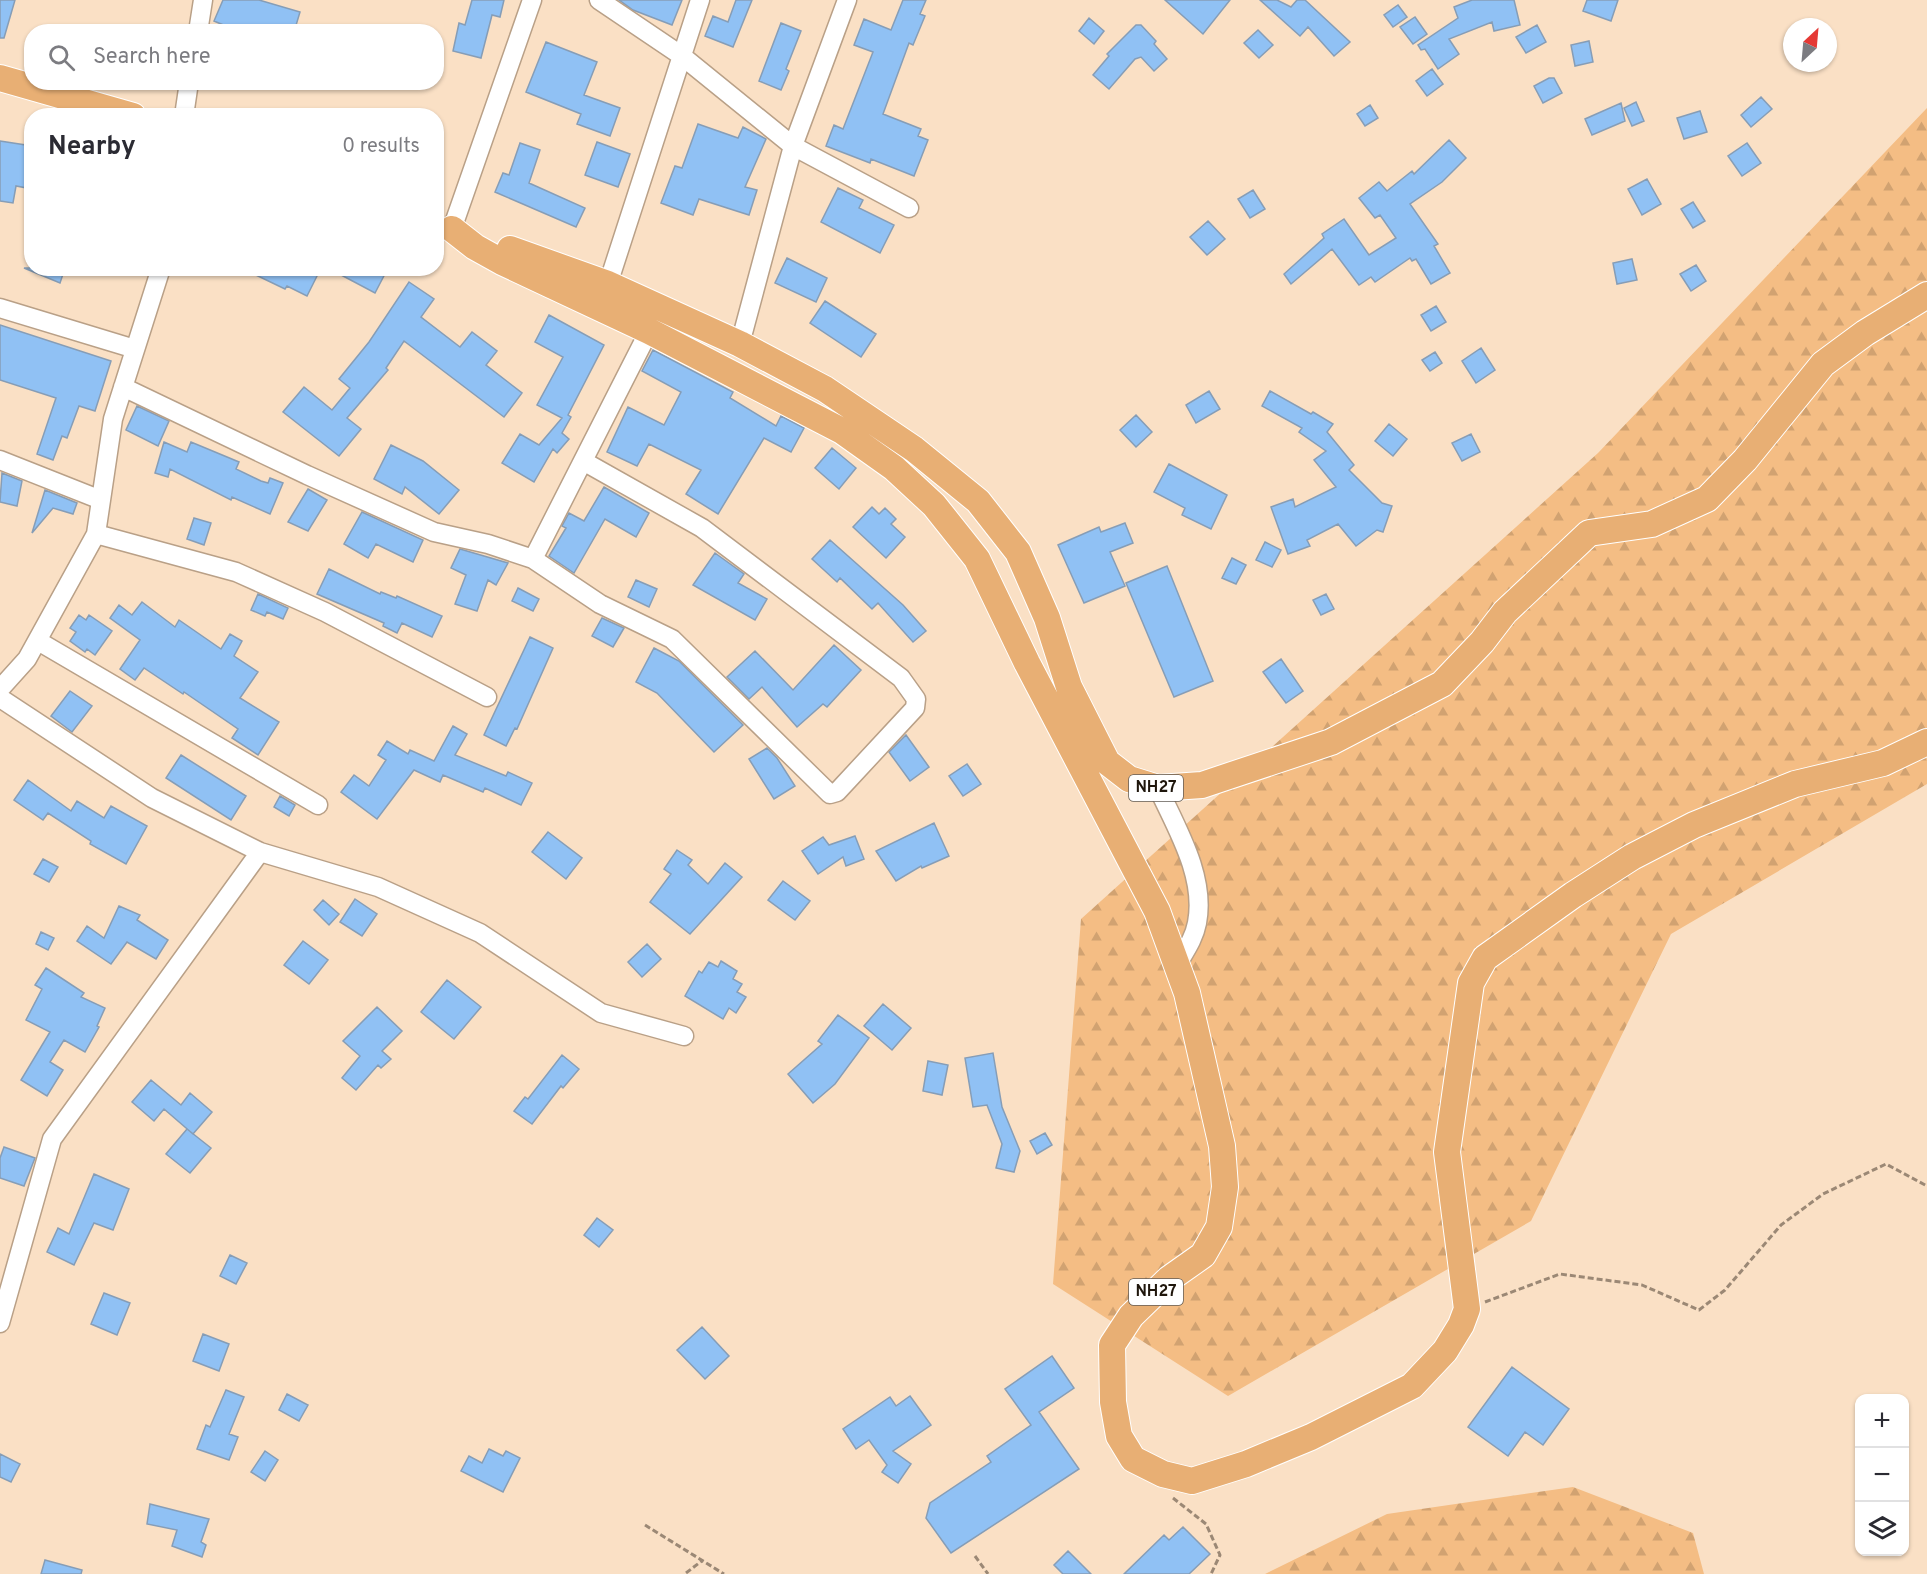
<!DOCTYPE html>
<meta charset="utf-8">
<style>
body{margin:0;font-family:Overpass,sans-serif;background:#f2f2f3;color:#2b2b33}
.controls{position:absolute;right:18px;bottom:18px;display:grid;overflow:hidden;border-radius:12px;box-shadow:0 2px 4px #0004}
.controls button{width:54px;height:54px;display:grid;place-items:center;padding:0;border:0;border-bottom:2px solid #e1e1e2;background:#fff;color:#2b2b33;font:30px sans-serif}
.compass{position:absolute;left:1783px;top:18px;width:54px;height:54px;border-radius:50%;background:#fff;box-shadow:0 2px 4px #0004;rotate:26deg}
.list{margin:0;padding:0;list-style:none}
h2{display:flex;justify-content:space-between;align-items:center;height:78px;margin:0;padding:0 24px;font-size:26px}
h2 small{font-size:20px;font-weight:400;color:#7c7c81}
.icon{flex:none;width:33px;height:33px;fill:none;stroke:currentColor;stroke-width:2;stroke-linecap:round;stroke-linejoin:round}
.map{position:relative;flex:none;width:1927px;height:1574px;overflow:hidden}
.search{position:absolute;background:#fff;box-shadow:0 2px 4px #0004;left:24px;top:24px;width:420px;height:66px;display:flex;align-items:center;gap:15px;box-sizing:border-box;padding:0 21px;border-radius:24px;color:#7c7c81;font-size:22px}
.panel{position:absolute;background:#fff;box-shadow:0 2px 4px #0004;left:24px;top:108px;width:420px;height:168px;border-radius:24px}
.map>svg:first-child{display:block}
.forest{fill:url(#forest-firs)}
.building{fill:#90c1f4;stroke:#869db6;stroke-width:1.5}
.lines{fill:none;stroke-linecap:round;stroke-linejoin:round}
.minor-casing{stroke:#b9a087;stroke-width:21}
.highway-casing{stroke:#fff;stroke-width:28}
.path{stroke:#9b8875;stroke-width:3;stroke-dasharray:6 3;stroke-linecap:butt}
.minor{stroke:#fff;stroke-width:18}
.highway{stroke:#e8af74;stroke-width:26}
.labels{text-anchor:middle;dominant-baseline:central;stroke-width:6;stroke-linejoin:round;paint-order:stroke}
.shield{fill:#fff;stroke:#625c55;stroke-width:1.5}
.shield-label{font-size:16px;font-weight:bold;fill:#1f160c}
</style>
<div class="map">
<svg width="1927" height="1574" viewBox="0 0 1927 1574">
<defs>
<pattern id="forest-firs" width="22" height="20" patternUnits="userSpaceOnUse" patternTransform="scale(1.5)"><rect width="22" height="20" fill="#f4bd84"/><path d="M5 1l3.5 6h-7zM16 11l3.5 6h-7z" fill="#d1a271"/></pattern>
</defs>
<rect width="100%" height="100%" fill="#fae0c5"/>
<path class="forest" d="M1927,108V784L1671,934L1531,1221L1228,1396L1053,1284L1081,919L1598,453Z
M1573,1487L1693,1533L1704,1574H1265L1387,1514Z"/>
<path class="building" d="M0,0H15L4,38H0Z
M223,0H259L300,12L294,32H240L214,21Z
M472,0H504L500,17L492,15L481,58L453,51L459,23L465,25Z
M619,0H682L672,25L633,10Z
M736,0H752L733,47L705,36L713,16L728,22Z
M903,0H926L920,14L925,16L913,45L909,43L883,114L921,129L918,136L928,140L914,176L871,159L870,163L826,146L834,125L843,129L873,52L854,45L864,19L891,30Z
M1165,0H1230L1203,34Z
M1260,0H1277L1291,7L1297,0H1305L1350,42L1334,56L1308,27L1300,36Z
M1472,0H1514L1520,25L1494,31L1492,22L1449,39L1459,54L1438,69L1425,49L1421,50L1418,45L1458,18L1454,7Z
M1587,0H1618L1611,21L1583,11Z
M1398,5L1407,17L1393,27L1384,15Z
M1415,17L1427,34L1413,44L1400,27Z
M1089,18L1104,31L1094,44L1079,31Z
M781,23L801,31L786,69L789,71L781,90L759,81Z
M1136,25H1141L1156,41L1154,44L1167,59L1154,71L1141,57L1135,59L1109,89L1093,75L1109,56L1107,54Z
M1537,25L1546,42L1526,53L1516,37Z
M1258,30L1273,45L1259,58L1244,43Z
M1589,41L1593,62L1575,66L1571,45Z
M546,42L597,62L584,95L620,108L610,136L577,124L581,114L526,92Z
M1432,69L1443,84L1427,96L1416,81Z
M1549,78H1554L1562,93L1543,103L1534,86Z
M1761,97L1772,109L1751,127L1741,115Z
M1636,102L1644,121L1632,126L1624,108Z
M1621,103L1625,121L1592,135L1585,119Z
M1370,105L1378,118L1365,126L1357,114Z
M1700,111L1707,132L1684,139L1677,118Z
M698,124L738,138L743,127L766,139L745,187L757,190L749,215L699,199L693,215L661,203L675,166L682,168Z
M1449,140L1466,158L1442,182L1410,204L1438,244L1434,246L1450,273L1431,284L1416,259L1412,261L1410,258L1375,282L1371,277L1359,285L1332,249L1291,284L1284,274L1324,238L1322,234L1344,219L1369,255L1396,238L1380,215L1375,218L1359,198L1379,182L1387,191L1412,171L1414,174Z
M0,141L32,146V189L16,186L13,203L0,201Z
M597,142L630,154L618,187L585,175Z
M520,143L540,150L529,183L585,208L576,227L495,192L503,173L509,175Z
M1747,143L1761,163L1742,176L1728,156Z
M1647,179L1661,204L1642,215L1628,189Z
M838,188L863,200L859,208L894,225L880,253L821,222Z
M1253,190L1265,209L1250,218L1238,199Z
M1693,202L1705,221L1693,228L1681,209Z
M1208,221L1225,239L1207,255L1190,237Z
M787,258L827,278L816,302L775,283Z
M1632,259L1637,280L1617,284L1613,263Z
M1696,265L1706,281L1691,291L1680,274Z
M24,268H65L60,283Z
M241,268H321L307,296L287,286L285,289Z
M328,268H388L375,293Z
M409,282L434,299L421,317L460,347L472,332L497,351L486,365L522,393L504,417L404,341L386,368L388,370L347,418L361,429L339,456L283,412L304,387L332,410L350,388L339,379L369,342Z
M825,301L876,334L861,357L810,323Z
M1436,306L1446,322L1431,331L1421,315Z
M549,315L604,345L568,415L571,417L562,433L569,439L557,453L553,449L534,482L502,463L520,434L539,445L562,418L537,405L563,357L535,342Z
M0,325L111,361L95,411L79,406L67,438L62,436L53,460L37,454L56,398L0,380Z
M1481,348L1495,370L1476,383L1462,361Z
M653,350L733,392L730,398L776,426L781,416L804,428L791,452L764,438L718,514L686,494L701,470L649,444L637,466L607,452L628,407L664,425L681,392L642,371Z
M1435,352L1442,363L1430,371L1422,360Z
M1209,391L1220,409L1196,423L1186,405Z
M1270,391L1311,414L1313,412L1333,424L1327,432L1354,465L1349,470L1382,503L1392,506L1383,532L1377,530L1356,546L1338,524L1307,540L1310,546L1288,554L1271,507L1293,499L1295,507L1336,487L1314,460L1326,451L1299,432L1302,428L1262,406Z
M137,406L169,421L158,446L126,430Z
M1136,415L1152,432L1136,447L1120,430Z
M1389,424L1407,439L1393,456L1375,441Z
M1471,434L1480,452L1462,461L1452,443Z
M164,442L187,452L191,442L239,462L236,469L261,481L268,483L270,478L283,483L270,514L232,497L231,500L170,469L168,477L155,473Z
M391,445L423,461L459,490L439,514L405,487L402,494L374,479Z
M832,448L856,468L839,489L815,468Z
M1169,464L1227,495L1211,529L1182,515L1185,508L1154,492Z
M2,473L22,481L17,506L0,502Z
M604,487L649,513L636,537L605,519L574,573L549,556L566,528L562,526L569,513L584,521Z
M308,489L327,500L308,531L288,522Z
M45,490L77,503L73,514L53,508L32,533Z
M872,507L879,514L885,508L896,519L891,524L905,537L886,558L853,527Z
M362,512L423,540L413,562L376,544L368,558L344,544Z
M194,518L211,523L204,545L187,539Z
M1125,523L1133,543L1110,552L1125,586L1084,603L1058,545L1099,527L1101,532Z
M830,540L903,605L926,631L913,642L878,603L872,609L840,578L837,582L812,559Z
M1265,542L1281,550L1272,567L1256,560Z
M460,549L508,563L496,585L488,580L477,611L455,604L466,575L451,568Z
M715,553L744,574L738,583L767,599L755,620L693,585Z
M1232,558L1246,565L1236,584L1222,578Z
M1167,566L1213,681L1174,697L1126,583Z
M329,569L380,594L381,592L396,598L397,596L442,616L432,637L402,623L397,633L383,626L384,623L317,594Z
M636,580L657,589L649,607L628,597Z
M518,588L539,599L533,611L512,601Z
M258,594L288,608L283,619L267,612L265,616L251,610Z
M1326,594L1334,609L1321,615L1313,600Z
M142,602L175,627L179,620L221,649L230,634L242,641L234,656L258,672L240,698L279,722L258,755L232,738L238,729L184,692L183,694L144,668L135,680L120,669L140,640L110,618L119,605L132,615Z
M79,615L86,620L89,615L112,631L95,655L87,649L85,652L70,641L76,632L70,628Z
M602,618L624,628L613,647L592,636Z
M530,637L553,648L517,729L515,728L506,746L484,735Z
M834,645L861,670L827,707L823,704L797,727L762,687L749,699L727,677L755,651L793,690Z
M654,648L679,661L743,725L714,752L657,693L636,682Z
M1281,659L1303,691L1286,703L1263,672Z
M70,691L92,706L72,732L51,716Z
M453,726L467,734L455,755L506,776L508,772L532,783L521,805L485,788L483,792L443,775L440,782L414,770L377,819L341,792L354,775L369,786L386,760L378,755L387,741L408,754L410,750L434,761Z
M906,735L929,767L910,781L889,752Z
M767,748L777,758L795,786L774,799L749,759Z
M181,755L246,796L231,820L166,778Z
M967,764L981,784L963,796L949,776Z
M28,780L71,811L77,801L104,818L111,806L147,826L126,864L90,844L91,841L48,813L43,820L14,800Z
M280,796L295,805L289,816L274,807Z
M934,823L949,856L922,868L921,866L896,881L876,851Z
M548,832L582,858L566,879L532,852Z
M855,836L864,859L846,866L843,857L818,874L802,851L823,837L829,845Z
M677,850L692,860L688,865L708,884L725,863L742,877L690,934L650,902L671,874L664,869Z
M43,859L58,867L49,882L34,874Z
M783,881L810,901L795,920L768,900Z
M355,899L377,914L362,936L340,922Z
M323,900L339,914L329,925L314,910Z
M119,906L140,915L137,920L168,940L156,959L127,942L111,964L77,941L87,926L104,938Z
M41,932L54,938L48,950L36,944Z
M303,941L328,960L309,984L284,965Z
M647,944L661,959L642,977L628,962Z
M721,961L737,971L733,979L742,984L737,992L746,997L736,1013L729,1008L723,1019L685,996L699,971L702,973L709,962L718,967Z
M46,968L84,993L81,997L105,1008L97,1026L99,1027L85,1052L64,1040L50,1062L63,1070L47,1096L21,1080L50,1032L26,1020L42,989L35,985Z
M447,980L481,1007L454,1039L421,1012Z
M883,1004L911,1028L892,1050L864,1026Z
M377,1007L402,1031L382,1051L391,1059L381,1068L378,1065L356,1090L342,1078L360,1056L343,1041Z
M838,1015L869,1038L835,1084L813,1103L788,1074L822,1044L818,1041Z
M993,1053L1002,1107L1020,1151L1014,1172L996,1168L1002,1144L987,1105L973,1107L965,1058Z
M562,1055L579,1069L563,1088L561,1086L532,1124L514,1111L525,1097L528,1099Z
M928,1061L948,1065L942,1095L923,1091Z
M151,1080L181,1105L190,1093L212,1112L193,1134L164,1109L154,1121L132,1102Z
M187,1129L211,1148L190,1173L166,1154Z
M1045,1133L1052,1145L1037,1154L1030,1141Z
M4,1147L35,1158L24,1186L0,1178V1158Z
M94,1174L129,1189L113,1230L94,1223L74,1265L47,1252L58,1228L69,1234Z
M597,1218L613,1230L599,1247L584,1235Z
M230,1255L247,1263L236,1284L220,1276Z
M104,1293L130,1303L117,1335L91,1324Z
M702,1327L729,1356L705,1379L677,1350Z
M203,1334L229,1344L219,1371L193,1361Z
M1052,1356L1074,1388L1039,1412L1079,1469L951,1553L926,1518L930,1503L991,1462L987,1456L1031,1425L1005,1389Z
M1512,1367L1569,1409L1543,1445L1525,1432L1508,1456L1468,1427Z
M226,1390L244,1397L229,1434L238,1437L229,1460L197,1449L206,1425L210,1427Z
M287,1394L308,1405L299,1421L279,1410Z
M910,1396L931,1425L893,1451L911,1464L898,1483L882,1472L887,1465L869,1440L856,1449L843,1429L890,1397L896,1406Z
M489,1449L503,1456L506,1451L520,1458L503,1492L461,1471L469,1456L482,1463Z
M265,1451L278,1460L265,1481L251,1472Z
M0,1454L20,1464L11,1482L0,1477Z
M150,1504L209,1519L201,1542L206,1545L202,1557L172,1546L177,1530L147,1524Z
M1183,1527L1210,1554L1189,1574H1124L1164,1535L1169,1540Z
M1068,1551L1091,1574H1063L1054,1565Z
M45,1560L82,1570L81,1574H41Z"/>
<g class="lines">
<defs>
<path id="minor" d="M599,0L682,56L793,146L909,208
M198,32L203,0
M184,116L189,82
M452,229L532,0
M608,284L700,0
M0,308L135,349
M740,344L793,146L847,0
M123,387L307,475L434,532L488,544L533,559L649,331
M0,460L101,500
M96,534L236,572L325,612L487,697
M533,559L600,604L672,639L830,794L837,792L915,708L916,699L901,678L702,528L583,461
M38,641L318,805
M0,689L27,659L96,534L113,419L161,268
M0,698L152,798L260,852L378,887L480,933L601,1013L684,1036
M1158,788C1177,829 1206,877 1197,923C1194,939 1185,951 1177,965
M0,1323L52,1139L260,852"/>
<path id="highway" d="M0,78L133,116
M452,229L475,247L502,262L649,331L842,431L894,468L934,505L977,559L1027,663L1157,911L1187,993L1222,1146L1225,1187L1219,1227L1203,1255L1169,1279L1131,1316L1112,1345L1113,1402L1119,1436L1133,1459L1163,1474L1192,1481L1246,1464L1311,1437L1412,1386L1445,1351L1461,1325L1467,1309L1447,1152L1471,983L1485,958L1573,895L1632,857L1694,825L1795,784L1883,763L1927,742
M510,249L608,284L740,344L825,389L914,449L978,501L1018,552L1047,618L1069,687L1107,762L1129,779L1158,788L1202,785L1331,742L1442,684L1482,642L1505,612L1589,533L1652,524L1707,499L1745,460L1823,364L1865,333L1927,295"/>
</defs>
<use href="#minor" class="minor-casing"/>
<use href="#highway" class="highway-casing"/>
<path class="path" d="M1485,1302L1560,1274L1642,1285L1699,1310L1725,1290L1781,1225L1823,1194L1886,1164L1927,1186
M1173,1498L1206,1524L1220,1555L1211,1574
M645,1525L724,1574
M975,1556L988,1574
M686,1573L703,1560"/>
<use href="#minor" class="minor"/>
<use href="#highway" class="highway"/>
</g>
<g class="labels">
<g class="shield">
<rect x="1129" y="775" width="54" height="26" rx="4.5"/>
<rect x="1129" y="1279" width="54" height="26" rx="4.5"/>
</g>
<g class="shield-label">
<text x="1156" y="788">NH27</text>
<text x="1156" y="1292">NH27</text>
</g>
</g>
</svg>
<div class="controls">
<button>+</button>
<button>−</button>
<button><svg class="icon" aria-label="layers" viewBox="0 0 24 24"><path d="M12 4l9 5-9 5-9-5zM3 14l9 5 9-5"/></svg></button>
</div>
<svg class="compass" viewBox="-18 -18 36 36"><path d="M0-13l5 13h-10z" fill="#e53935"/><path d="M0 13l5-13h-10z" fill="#7c7c81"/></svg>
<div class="search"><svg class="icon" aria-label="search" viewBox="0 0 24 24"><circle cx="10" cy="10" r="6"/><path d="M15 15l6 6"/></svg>Search here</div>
<section class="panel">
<h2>Nearby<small>0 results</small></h2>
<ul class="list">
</ul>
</section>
</div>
